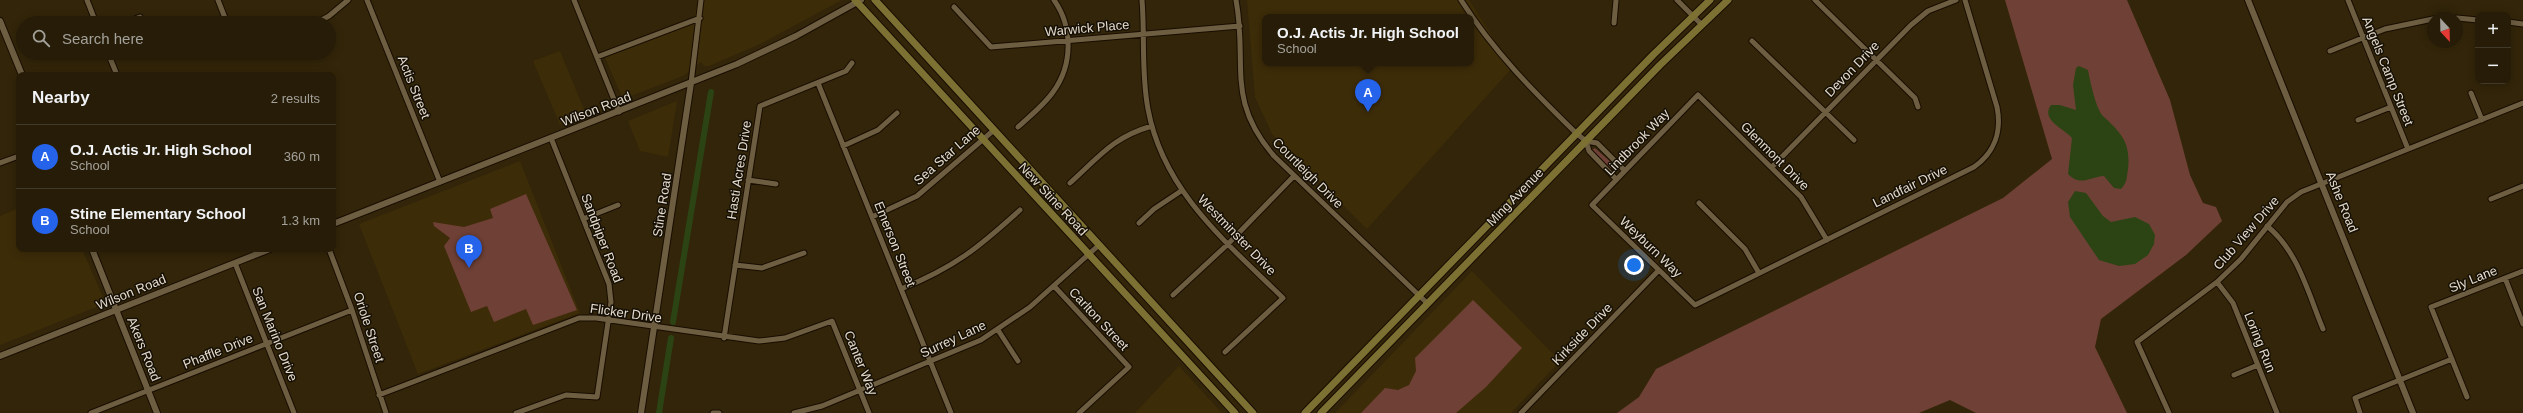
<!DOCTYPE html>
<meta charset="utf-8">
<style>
body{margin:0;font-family:Helvetica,sans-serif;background:#2e2511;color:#f1f3f6}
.controls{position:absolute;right:12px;top:12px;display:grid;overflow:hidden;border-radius:8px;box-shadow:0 2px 10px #0003}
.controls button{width:36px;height:36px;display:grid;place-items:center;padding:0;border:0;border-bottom:1px solid #423a28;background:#261c07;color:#f1f3f6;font:20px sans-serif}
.compass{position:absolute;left:2427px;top:12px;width:36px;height:36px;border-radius:50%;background:#261c07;box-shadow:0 2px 10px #0003;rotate:158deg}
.you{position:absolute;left:1634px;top:265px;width:14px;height:14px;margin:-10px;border:3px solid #fff;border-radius:50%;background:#1a73e8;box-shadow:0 0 0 6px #1a73e833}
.badge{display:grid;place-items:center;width:26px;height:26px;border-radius:50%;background:#2563eb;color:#fff;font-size:13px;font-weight:700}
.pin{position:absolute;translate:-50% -33px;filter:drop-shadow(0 1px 2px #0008)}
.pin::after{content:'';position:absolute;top:21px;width:14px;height:12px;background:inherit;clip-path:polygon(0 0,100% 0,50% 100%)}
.popup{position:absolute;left:1262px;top:14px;width:212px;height:52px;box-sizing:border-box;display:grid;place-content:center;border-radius:8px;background:#261c07;filter:drop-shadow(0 1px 3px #0005);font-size:13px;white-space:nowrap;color:#a4a19b}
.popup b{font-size:15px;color:#f1f3f6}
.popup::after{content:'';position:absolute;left:50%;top:100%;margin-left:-8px;border:8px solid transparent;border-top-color:#261c07}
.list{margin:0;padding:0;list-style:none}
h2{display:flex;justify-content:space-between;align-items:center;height:52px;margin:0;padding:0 16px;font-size:17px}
h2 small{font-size:13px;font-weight:400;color:#a4a19b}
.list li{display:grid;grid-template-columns:26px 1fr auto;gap:12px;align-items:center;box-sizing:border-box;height:64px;padding:0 16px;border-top:1px solid #423a28}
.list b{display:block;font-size:15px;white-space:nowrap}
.list p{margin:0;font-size:13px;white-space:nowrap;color:#a4a19b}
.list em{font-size:13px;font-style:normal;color:#a4a19b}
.icon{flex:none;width:22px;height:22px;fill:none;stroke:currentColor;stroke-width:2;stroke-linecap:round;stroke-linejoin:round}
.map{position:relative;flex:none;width:2523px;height:413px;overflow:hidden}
.search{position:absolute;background:#261c07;box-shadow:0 2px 10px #0003;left:16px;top:16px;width:320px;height:44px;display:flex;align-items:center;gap:10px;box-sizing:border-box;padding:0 14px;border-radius:22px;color:#a4a19b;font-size:15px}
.panel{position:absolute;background:#261c07;box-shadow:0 2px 10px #0003;left:16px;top:72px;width:320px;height:180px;border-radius:8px}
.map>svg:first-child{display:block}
.built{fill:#3d2c08;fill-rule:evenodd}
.green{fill:#6f4035}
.water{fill:#2c4414}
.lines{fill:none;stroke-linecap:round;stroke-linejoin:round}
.canal{stroke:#2c4414;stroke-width:6}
.minor-casing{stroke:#190d00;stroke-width:7}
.tertiary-casing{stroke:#190d00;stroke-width:8}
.secondary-casing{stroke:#190d00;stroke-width:9}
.minor{stroke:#6d5e42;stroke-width:5}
.tertiary{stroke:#6d5e42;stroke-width:6}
.secondary{stroke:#7c7133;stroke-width:7}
.labels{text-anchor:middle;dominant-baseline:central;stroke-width:3;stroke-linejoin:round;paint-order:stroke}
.street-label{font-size:13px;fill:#e4dbcc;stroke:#150f05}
</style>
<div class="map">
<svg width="2523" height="413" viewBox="0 0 2523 413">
<rect width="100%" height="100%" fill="#322509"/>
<path class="built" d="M698,0H842L760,44L709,66H704L701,62L683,76L623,99L603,53L694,19Z
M1247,0H1469L1512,68L1367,229L1272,134L1255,97ZM1265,17H1471V63H1265Z
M560,51L586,114L560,125L533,61Z
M677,101L668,157L640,151L628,121Z
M520,161L580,313L418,374L359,224Z
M19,208V249H82L103,297L102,302L99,306L0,345V216Z
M1472,271L1560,361L1511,413H1335Z
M1179,366L1222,413H1135Z"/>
<path class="green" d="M2005,0H2127L2170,100L2190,175L2203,203L2216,207L2222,221L2186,255L2101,319L2095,347L2127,413H1976L1950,400L1919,413H1617L1639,397L1656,369L2003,198L2052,159Z
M1595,148L1613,164V168H1610L1592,150Z
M526,194L577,310L533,325L526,309L494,322L487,306L471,312L444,246L450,238L434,226L433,222L464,227L493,218L490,209Z
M1473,300L1522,348L1486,387L1456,413H1361L1385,388L1398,390L1409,385L1416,371L1415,358Z"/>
<path class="water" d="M2079,66L2088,70C2090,81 2096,109 2103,116C2121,133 2131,142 2128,170C2126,179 2128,181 2121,189L2114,188L2104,176C2089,177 2081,187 2068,174L2072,138C2065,129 2040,120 2051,105H2060L2076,110L2073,85L2076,68Z
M2075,191L2086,193L2103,216L2111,222L2135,217L2149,224L2155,235L2154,244L2148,255L2135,264L2119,266L2099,260L2070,217L2068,202Z"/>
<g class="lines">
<path class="canal" d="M673,322L711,92
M659,413L671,338"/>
<defs>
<path id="minor" d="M87,0L96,23
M218,0L227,23
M367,0L440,182
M574,0L619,112
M1142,0C1145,36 1141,73 1148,109C1163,191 1226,242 1283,298L1225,352
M1236,0C1248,64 1225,99 1274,156L1428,304
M1461,0C1493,51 1534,92 1577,134L1586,141L1597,143L1624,170
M1677,0L1701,24
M1815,0L1915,98L1918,107
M2348,0L2408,149
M954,7L991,47L1240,26
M2457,18L2478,20
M2508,22L2523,24
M125,23L140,17
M316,23L329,16L348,0
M1614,23L1616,0
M1752,41L1854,140
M2330,51L2385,29L2433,19
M108,53L117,75
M239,53H243
M597,57L700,18
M691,83L701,0
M818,83L951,413
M2471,93L2482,120
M2358,120L2391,107
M1018,127C1030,116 1044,105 1053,92C1073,65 1073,27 1054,0
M1586,141L1589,151L1616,179
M843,146L878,130L897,113
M0,163L19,156
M1772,167L1911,25L1928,11L1956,0
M748,180L776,184
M1070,183C1099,157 1113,137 1152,126
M2491,199L2523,186
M1699,203L1745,249L1759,273
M872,217L917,196L994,130
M583,219L618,205
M1139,223L1154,209L1181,191
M2267,226C2298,251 2308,293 2323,329
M1827,240L1801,197L1698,95L1592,205L1695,305L1974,167C1994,153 2002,132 1997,107L1965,0
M329,249L352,310L386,413
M235,263L294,413
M735,265L762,268L804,253
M2505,278L2523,324
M2217,282L2233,303L2277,413
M1054,286L1129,367L1079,413
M901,289C955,267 978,248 1020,210
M1173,295L1228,244L1294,176
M998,330L1018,361
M724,338L760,106L846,71L852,63
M2234,375L2258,365
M379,395L579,318H596L759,341L785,338L832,321L869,413
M2467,397L2431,307L2523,271
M91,413L352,310
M516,413L566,395L597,397L611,302L609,284L551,138
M713,413H719
M794,413L822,406L981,340L1030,307L1099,245
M1521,413L1659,270
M2169,413L2137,342L2217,282L2241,259L2287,202L2301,192L2523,103
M2360,413L2355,398L2452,359"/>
<path id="tertiary" d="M2248,0L2413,413
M0,21L22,75
M333,224L737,64L796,36L861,0
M92,249L157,413
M0,356L270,249
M641,413L691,83"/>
<path id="secondary" d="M855,0L1235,413
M875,0L1253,413
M1305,413L1654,54L1710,0
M1321,413L1660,65L1728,0"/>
</defs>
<use href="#minor" class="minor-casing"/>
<use href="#tertiary" class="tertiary-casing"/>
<use href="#secondary" class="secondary-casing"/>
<use href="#minor" class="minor"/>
<use href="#tertiary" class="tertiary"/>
<use href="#secondary" class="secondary"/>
</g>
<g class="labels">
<g class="street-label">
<text transform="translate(1087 28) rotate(-5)">Warwick Place</text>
<text transform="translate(1852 69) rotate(-46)">Devon Drive</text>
<text transform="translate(2388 71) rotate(68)">Angels Camp Street</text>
<text transform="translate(414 87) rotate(68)">Actis Street</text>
<text transform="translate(596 109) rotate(-21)">Wilson Road</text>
<text transform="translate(1637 142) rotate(-46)">Lindbrook Way</text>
<text transform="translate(947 155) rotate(-41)">Sea Star Lane</text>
<text transform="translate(1775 156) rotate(45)">Glenmont Drive</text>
<text transform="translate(739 170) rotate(-81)">Hasti Acres Drive</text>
<text transform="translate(1308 173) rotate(45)">Courtleigh Drive</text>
<text transform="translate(1910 186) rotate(-26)">Landfair Drive</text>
<text transform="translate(1515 197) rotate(-46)">Ming Avenue</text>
<text transform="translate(1053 199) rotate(47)">New Stine Road</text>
<text transform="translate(2342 202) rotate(68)">Ashe Road</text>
<text transform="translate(662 205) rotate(-81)">Stine Road</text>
<text transform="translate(2246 233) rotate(-49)">Club View Drive</text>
<text transform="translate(1237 235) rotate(46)">Westminster Drive</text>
<text transform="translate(602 238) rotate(69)">Sandpiper Road</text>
<text transform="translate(895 244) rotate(68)">Emerson Street</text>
<text transform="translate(1651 247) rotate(44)">Weyburn Way</text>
<text transform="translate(2473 279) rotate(-22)">Sly Lane</text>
<text transform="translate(131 292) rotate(-22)">Wilson Road</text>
<text transform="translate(626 313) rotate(8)">Flicker Drive</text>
<text transform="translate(1099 319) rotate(47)">Carlton Street</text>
<text transform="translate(369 327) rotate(72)">Oriole Street</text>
<text transform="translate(275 334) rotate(68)">San Marino Drive</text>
<text transform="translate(1582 334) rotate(-46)">Kirkside Drive</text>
<text transform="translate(953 339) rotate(-25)">Surrey Lane</text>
<text transform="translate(2260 342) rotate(68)">Loring Run</text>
<text transform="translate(144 349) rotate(68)">Akers Road</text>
<text transform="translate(218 351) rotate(-22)">Phaffle Drive</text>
<text transform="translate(861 363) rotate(68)">Canter Way</text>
</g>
</g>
</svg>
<div class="controls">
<button>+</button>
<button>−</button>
</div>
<svg class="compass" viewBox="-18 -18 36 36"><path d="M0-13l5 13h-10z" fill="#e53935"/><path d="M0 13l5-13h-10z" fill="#a4a19b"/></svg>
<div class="you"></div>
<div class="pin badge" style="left:1368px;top:112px">A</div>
<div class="popup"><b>O.J. Actis Jr. High School</b>School</div>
<div class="pin badge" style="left:469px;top:268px">B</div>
<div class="search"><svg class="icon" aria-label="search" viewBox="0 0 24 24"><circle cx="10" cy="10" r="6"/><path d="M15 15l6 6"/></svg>Search here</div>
<section class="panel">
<h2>Nearby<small>2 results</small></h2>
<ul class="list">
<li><span class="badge">A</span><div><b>O.J. Actis Jr. High School</b><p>School</p></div><em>360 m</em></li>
<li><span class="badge">B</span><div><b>Stine Elementary School</b><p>School</p></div><em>1.3 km</em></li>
</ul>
</section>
</div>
